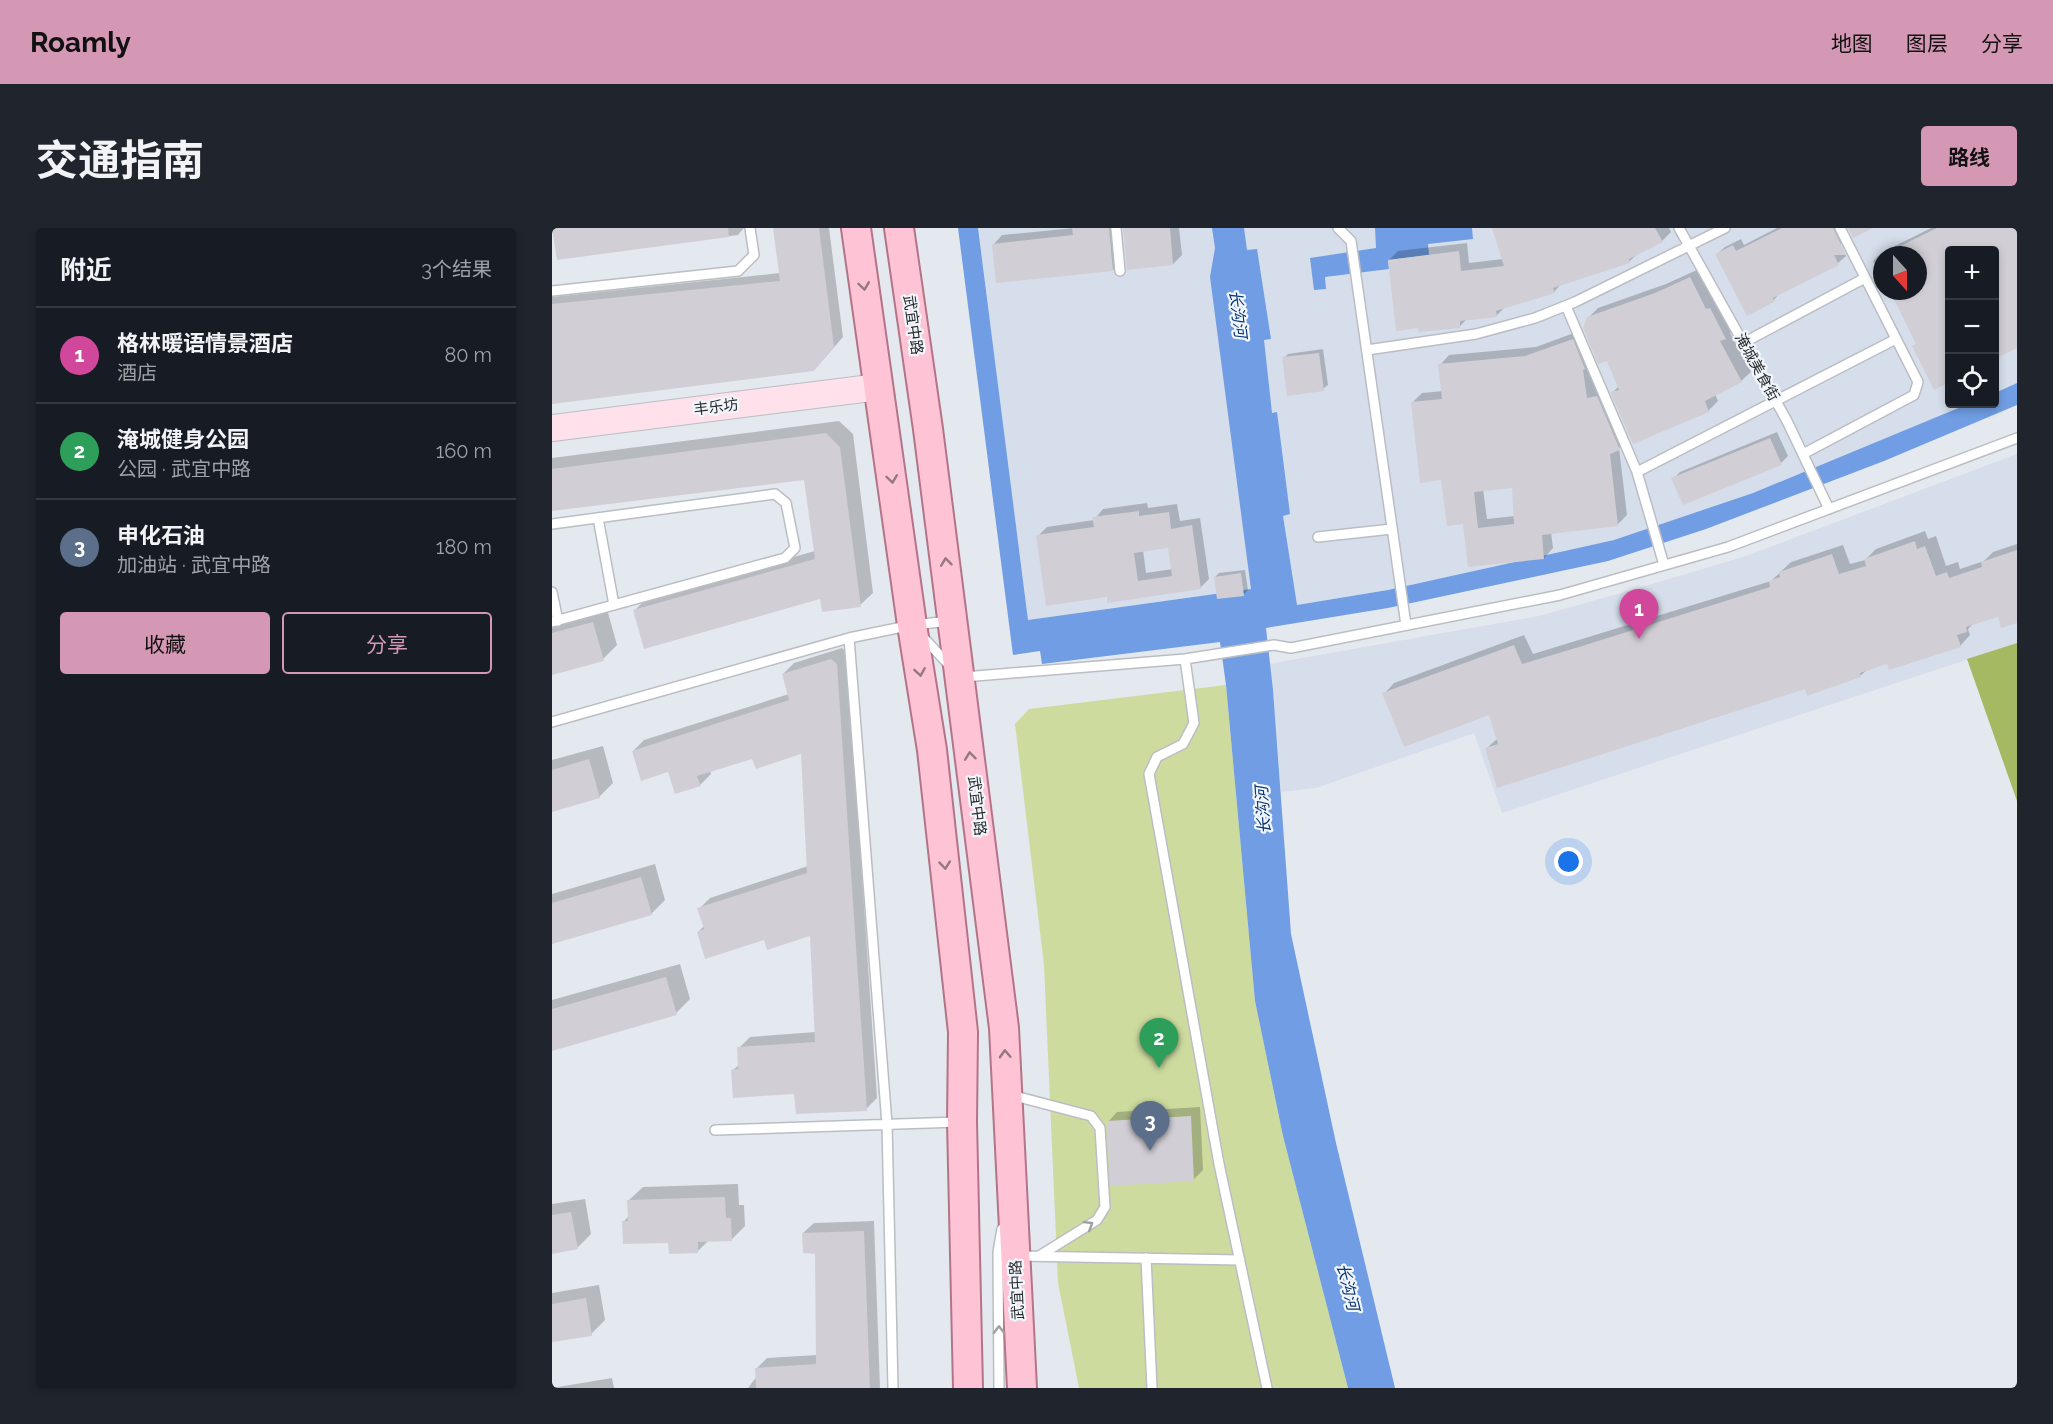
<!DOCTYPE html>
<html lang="zh">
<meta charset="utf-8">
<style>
body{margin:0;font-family:Raleway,"Noto Sans SC",sans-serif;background:#20242c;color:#f1f3f6}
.controls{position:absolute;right:18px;top:18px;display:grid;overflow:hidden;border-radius:6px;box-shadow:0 3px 9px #0003}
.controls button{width:54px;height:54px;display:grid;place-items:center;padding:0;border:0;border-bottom:2px solid #363941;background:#171b24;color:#f1f3f6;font:30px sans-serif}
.compass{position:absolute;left:1321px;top:18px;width:54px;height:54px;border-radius:50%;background:#171b24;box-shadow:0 3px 9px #0003;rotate:159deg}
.you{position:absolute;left:1017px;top:634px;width:21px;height:21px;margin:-15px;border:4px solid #fff;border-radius:50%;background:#1a73e8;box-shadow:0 0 0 9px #1a73e833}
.badge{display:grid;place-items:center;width:39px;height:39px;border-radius:50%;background:#d497b4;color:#fff;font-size:20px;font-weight:700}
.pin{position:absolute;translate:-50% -50px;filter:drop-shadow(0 2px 3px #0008)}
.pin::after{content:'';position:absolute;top:32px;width:21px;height:18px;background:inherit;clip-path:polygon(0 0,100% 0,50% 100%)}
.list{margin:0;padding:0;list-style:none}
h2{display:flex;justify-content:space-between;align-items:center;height:78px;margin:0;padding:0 24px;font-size:26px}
h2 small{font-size:20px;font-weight:400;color:#9ea1a6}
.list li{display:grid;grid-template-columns:39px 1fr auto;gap:18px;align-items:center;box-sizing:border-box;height:96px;padding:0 24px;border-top:2px solid #363941}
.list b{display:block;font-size:22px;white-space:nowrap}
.list p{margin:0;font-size:20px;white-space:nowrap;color:#9ea1a6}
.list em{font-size:20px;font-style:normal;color:#9ea1a6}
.actions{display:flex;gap:12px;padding:18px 24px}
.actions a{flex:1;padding:14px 0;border:2px solid #d497b4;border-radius:6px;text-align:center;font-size:21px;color:#d497b4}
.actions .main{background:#d497b4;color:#111}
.icon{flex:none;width:33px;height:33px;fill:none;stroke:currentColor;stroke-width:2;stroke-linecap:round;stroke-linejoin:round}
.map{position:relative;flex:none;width:1465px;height:1160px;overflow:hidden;border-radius:6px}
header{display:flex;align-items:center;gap:36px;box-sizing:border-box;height:84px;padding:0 30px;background:#d497b4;color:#111}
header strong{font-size:28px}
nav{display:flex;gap:33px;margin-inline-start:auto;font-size:21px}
.intro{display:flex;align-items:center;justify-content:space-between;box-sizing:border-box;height:144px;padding:0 36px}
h1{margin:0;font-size:42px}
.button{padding:15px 27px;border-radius:6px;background:#d497b4;color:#111;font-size:21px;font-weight:700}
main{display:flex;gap:36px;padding:0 36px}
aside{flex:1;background:#171b24;border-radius:6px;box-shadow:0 3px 9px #0003}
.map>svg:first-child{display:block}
.built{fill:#d5deea;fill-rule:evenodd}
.green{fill:#cddb9f}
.forest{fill:#a5b862}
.water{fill:#709de3}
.shadow{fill:#0003;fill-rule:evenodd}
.building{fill:#d1cfd5;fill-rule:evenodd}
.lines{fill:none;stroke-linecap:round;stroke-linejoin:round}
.lane-casing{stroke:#babec4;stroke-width:12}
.secondary-casing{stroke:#babec4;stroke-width:28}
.primary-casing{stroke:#b37488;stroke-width:32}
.lane{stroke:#fff;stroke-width:9}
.secondary{stroke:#fee1ea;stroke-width:26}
.primary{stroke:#fec4d5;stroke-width:28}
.oneway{stroke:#947881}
.oneway2{stroke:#9fa0a0}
.labels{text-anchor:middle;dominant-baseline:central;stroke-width:4.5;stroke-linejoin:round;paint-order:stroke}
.street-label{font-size:15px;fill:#292b2d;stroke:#f1f6fc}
.water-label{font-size:16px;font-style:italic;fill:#093572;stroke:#f1f6fc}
</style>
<header>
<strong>Roamly</strong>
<nav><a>地图</a><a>图层</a><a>分享</a></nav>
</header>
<div class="intro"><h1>交通指南</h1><a class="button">路线</a></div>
<main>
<aside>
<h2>附近<small>3个结果</small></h2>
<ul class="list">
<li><span class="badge" style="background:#d1479c">1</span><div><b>格林暖语情景酒店</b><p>酒店</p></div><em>80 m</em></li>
<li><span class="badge" style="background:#2e9e5b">2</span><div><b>淹城健身公园</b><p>公园 · 武宜中路</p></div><em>160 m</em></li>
<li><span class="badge" style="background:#5c6f8a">3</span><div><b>申化石油</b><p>加油站 · 武宜中路</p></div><em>180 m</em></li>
</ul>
<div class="actions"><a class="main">收藏</a><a>分享</a></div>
</aside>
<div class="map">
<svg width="1465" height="1160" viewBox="0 0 1465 1160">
<rect width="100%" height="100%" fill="#e4e9ef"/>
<path class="built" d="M426,0H1443L1465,39V155L1443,165L1442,22H1398V176H1416L1201,265L1062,312L836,362L745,377L699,361L476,392ZM1330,27H1366V63H1330Z
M1465,226V415L950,585L922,505L764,560L729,564L721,462L717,436L987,388L1090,359L1194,328Z"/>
<path class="green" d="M674,457L703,773L731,908L796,1160H527L506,1055L492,737L463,496L477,481Z"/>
<path class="forest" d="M1465,415V573L1415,431Z"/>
<path class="water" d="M406,0H426L476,392L699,361L658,49L663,20L660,0H692L695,22L705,21L719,111L712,112L720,185L725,184L738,286L731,288L745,377L836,362L1062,312L1201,265L1416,176H1442L1443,165L1465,155V177L1332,233L1154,301L1056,333L836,380L714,400L721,462L739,706L784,915L843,1160H796L731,908L703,773L674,457L668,414L490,436L488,423L461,427Z
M823,0H920L921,11L876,16L877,27L836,32L837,41L773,49L774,61L762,62L758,30L824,20Z"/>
<path class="shadow" d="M2,0H192L186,7L6,30Z
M223,0H277L291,109L271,132L0,174V69L228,45Z
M522,0H566L569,33L561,42L442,16L450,7Z
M572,0H627L630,27L621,36Z
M942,0H1117L1119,4L1110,13L1087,24L1077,34L1010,55L1002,64L953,79L944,88L915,91L908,98L837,32L846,23L915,15L917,35L951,31Z
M1225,0H1292L1296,9L1288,17L1294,28L1286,35L1228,65L1221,73L1165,26L1173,19L1189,11L1192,17Z
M1379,0H1465V119L1442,130V22H1398V152L1362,118L1365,115L1341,67L1338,68L1336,63H1366V27H1330V52L1321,33L1329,25Z
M1147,41L1183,100L1178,105L1199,144L1189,153L1163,166L1166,173L1156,183L1060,165L1067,158L1036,90L1046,80L1114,56Z
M1030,102L1042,130L1039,133L1044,162L1054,159L1077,211L1067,220L1075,287L1065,297L999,304L1001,320L992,330L913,294L890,251L860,175L870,165L891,163L888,137L897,127L984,119ZM961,259L963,288L935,291L931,261Z
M771,121L776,157L771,161L732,130L736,126Z
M287,193L301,206L321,365L308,377L270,369L83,382L95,370L263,323L254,250L0,282V230Z
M1225,204L1236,228L1229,235L1121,251L1128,244Z
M595,275L596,280L625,276L628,293L648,290L657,351L648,360L556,367L486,308L495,299L542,292L551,281ZM618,319L621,341L594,345L591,322Z
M1373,303L1376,311L1384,308L1394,338L1406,334L1408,341L1432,333L1441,324L1465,316V394L1450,398L1447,387L1422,395L1416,401L1418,407L1408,418L1336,435L1315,442L1308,448L934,521L946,510L938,485L832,466L842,455L972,407L981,426L1219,353L1239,334L1291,317L1298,336L1313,332L1324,321Z
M693,342L696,362L692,366L663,349L667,345Z
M55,381L65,417L51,431L0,446V396Z
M290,420L295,425L325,870L314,881L244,864L181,842L188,836L187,820L198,809L264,804L259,706L213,710L146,704L152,698L147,681L158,670L256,638L250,524L201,529L158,542L159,546L148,557L81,523L92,512L237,466L231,446L242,435Z
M51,518L61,555L47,569L0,582V532Z
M103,636L113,672L99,686L0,715V666Z
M128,736L138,771L124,785L0,821V772Z
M648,879L651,942L642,951L556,894L565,884Z
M186,956L187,977H192L193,998L179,1012H157L145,1024L72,993L77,988V972L91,959Z
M33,971L39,1006L25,1020L0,1024V976Z
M322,993L328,1160H196L205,1148V1140L215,1130L265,1127L264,1024L251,1005L262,995Z
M47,1057L53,1092L39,1106L0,1113V1065Z
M60,1150L62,1160H0Z"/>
<path class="building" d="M0,0H176L177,9L5,32Z
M221,0H267L282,119L262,143L0,176V76L228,53Z
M520,0H557L561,43L444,55L440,16L521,7Z
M571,0H618L621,37L575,42Z
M940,0H1103L1111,14L1077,31L1078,35L1001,60L1003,65L944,83L945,89L908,93V100L867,104L866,100L844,103L836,32L907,23L909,43L952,38Z
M1230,0H1281L1294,27H1282L1287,37L1221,70L1222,74L1195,88L1163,26L1181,17L1184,23Z
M1296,0H1321L1301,10Z
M1385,0H1465V120L1443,131V22H1398V154L1382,162L1360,118L1364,116L1338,63H1366V27H1330Z
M1138,49L1154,81L1158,80L1174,111L1168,113L1190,154L1153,173L1157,184L1081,216L1058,164L1067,162L1055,133L1046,136L1031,100L1035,89L1103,65Z
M1021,111L1033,141L1031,142L1035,170L1045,168L1068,222L1058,226L1066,298L990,307L992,331L916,339L911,296L895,298L889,252L868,255L859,174L890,171L886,136L973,128ZM960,260L962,296L926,300L922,264Z
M767,125L772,163L735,168L730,129Z
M274,205L288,219L309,379L270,384L268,371L92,421L81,382L263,331L252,252L0,283V241Z
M1218,210L1230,237L1131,277L1119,250Z
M587,283V288L617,284L619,301L640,297L649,361L555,375V369L494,378L484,307L542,299L540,289ZM616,320L620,348L586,353L582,325Z
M1363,313L1365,321L1373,318L1384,348L1395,344L1397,350L1430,339L1429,334L1465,322V395L1449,400L1446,389L1414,399L1415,404L1405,407L1409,419L1337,442L1335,436L1308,445L1309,449L1255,468L1253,461L945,560L933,520L946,516L937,487L852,519L830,465L962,417L970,436L1027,419L1218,359L1217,353L1228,349L1227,344L1280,326L1287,346L1314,338L1312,331Z
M689,345L692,368L665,371L662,349Z
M41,394L52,433L0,447V405Z
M279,431L285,436L315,883L244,886L242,866L181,870L179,842L186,841L185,819L263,814L258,708L215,722L212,712L153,731L145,704L152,701L145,680L255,645L249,526L204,541L200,531L145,548L149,558L123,566L116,544L89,553L80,523L237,472L230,446Z
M37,531L48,570L0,584V542Z
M89,649L100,687L0,716V675Z
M114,749L125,787L0,823V781Z
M639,888L642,953L558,958L555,893Z
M173,969L174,990H179L180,1013L146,1014V1025L117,1026L116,1015L71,1016L70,993H76L75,972Z
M19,984L26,1021L0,1026V987Z
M312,1003L318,1160H204L203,1140L264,1136L263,1026L251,1025L250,1005Z
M34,1070L40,1108L0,1114V1076Z"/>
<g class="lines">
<defs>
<path id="lane" d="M564,0L568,43
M786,0L799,13L854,397
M1127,0L1235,193L1277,281
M0,63L186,43L202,27L198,0
M1014,78L1085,244L1112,337
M1191,115L1313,50
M815,122L924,106L983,90L1023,74L1173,0
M1251,226L1362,167L1366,154L1288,0
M1085,244L1344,111
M46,290L62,377
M0,296L223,266L234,275L243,320L233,330L0,394
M766,309L840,301
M0,364L6,393
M370,408L397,437
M297,410L335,896L341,1160
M633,431L642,495L631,516L605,529L597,546L667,936L715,1160
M412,449L633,431L722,417L739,420L1008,367L1176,319L1465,210
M0,494L297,410L360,397L398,393
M459,867L539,888L548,900L553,979L545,992L487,1028
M163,902L407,894
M468,1028L688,1032
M594,1030L600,1160
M447,1160L446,1024L450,1001"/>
<path id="secondary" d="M0,200L327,159"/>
<path id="primary" d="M304,0L360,397L380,522L411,804L410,894L416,1160
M347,0L376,201L452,800L470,1160"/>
</defs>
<use href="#lane" class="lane-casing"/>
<use href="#secondary" class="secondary-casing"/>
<use href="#primary" class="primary-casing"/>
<use href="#lane" class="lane"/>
<use href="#secondary" class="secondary"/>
<use href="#primary" class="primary"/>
</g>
<defs><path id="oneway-chevron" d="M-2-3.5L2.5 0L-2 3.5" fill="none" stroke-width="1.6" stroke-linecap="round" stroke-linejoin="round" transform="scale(1.5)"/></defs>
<g class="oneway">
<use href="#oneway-chevron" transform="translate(312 58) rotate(82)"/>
<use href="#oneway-chevron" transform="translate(340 251) rotate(82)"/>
<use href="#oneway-chevron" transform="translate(394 334) rotate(-97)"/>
<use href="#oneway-chevron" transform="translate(368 444) rotate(81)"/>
<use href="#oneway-chevron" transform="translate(418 528) rotate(-97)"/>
<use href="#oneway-chevron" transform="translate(393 637) rotate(84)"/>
<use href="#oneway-chevron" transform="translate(453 826) rotate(-93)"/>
</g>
<g class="oneway2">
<use href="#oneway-chevron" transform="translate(537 997) rotate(-32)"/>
<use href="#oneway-chevron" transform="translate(447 1102) rotate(-91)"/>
</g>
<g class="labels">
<g class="street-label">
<text transform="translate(361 97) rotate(82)">武宜中路</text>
<text transform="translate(1205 139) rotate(61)">淹城美食街</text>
<text transform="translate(164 179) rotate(-7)">丰乐坊</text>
<text transform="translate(425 578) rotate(83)">武宜中路</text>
<text transform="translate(465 1062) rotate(-93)">武宜中路</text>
</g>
<g class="water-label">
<text transform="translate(686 86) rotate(83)">长沟河</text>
<text transform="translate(711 582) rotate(-94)">长沟河</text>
<text transform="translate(796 1059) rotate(76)">长沟河</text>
</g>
</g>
</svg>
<div class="controls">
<button>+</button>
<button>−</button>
<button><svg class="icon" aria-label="locate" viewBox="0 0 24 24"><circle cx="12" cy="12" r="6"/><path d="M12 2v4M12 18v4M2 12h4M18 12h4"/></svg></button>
</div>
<svg class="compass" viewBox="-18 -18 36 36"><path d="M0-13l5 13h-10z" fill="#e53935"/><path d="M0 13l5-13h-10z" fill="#9ea1a6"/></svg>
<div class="you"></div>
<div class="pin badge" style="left:1087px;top:411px;background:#d1479c">1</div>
<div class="pin badge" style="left:607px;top:840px;background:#2e9e5b">2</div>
<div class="pin badge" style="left:598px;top:923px;background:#5c6f8a">3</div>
</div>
</main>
